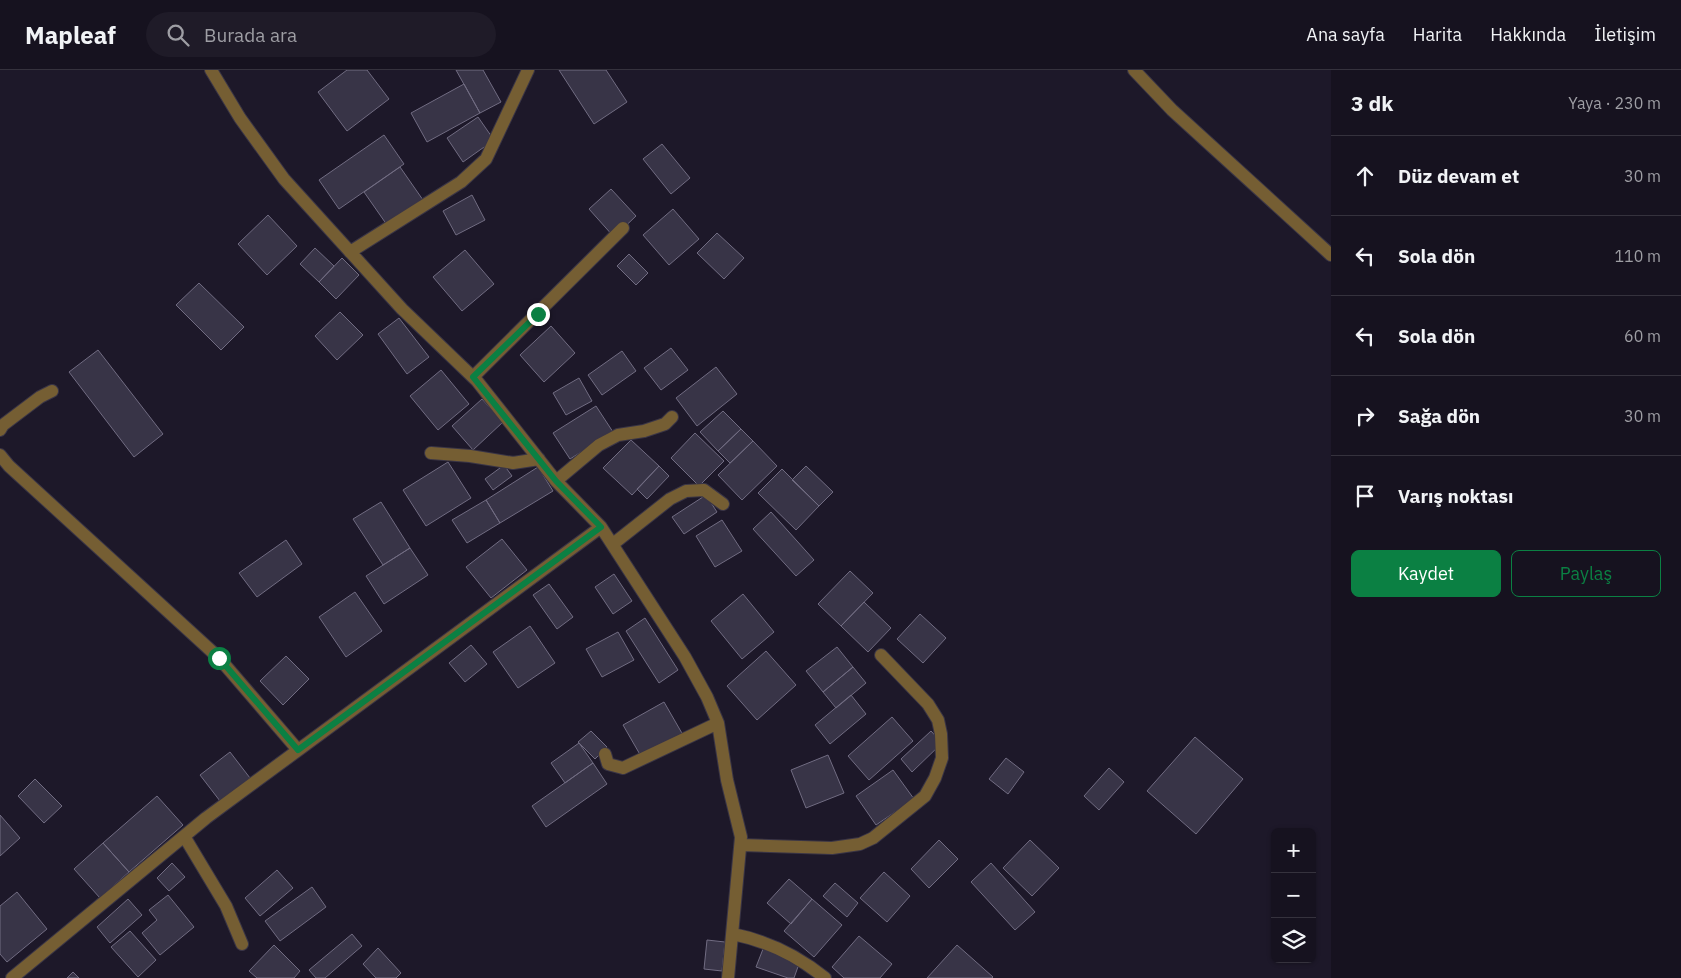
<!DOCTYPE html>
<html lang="tr">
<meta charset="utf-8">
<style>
body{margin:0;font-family:"IBM Plex Sans",sans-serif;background:#1f1b28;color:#f1f3f6}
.controls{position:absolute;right:15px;bottom:15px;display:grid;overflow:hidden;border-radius:8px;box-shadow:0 1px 4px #0004}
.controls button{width:45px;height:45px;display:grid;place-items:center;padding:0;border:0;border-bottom:1px solid #35323d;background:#16121f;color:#f1f3f6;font:25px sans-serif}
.stop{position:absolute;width:15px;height:15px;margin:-11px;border:4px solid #0b8043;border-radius:50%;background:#fff}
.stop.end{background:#0b8043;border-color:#fff;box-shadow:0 1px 5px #0008}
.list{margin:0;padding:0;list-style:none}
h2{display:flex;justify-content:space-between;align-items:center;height:65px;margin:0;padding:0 20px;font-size:21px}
h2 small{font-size:16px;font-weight:400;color:#9e9ea4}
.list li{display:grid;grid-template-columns:32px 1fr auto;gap:15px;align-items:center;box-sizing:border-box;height:80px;padding:0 20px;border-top:1px solid #35323d}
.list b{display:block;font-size:19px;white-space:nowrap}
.list em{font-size:16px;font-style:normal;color:#9e9ea4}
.actions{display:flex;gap:10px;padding:15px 20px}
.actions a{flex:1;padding:11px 0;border:1px solid #0b8043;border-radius:8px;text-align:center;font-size:18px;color:#0b8043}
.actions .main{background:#0b8043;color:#fff}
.icon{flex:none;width:28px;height:28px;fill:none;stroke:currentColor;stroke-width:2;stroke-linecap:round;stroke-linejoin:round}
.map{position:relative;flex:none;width:1331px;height:908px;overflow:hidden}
header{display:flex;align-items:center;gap:30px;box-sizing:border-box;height:70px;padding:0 25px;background:#16121f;border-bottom:1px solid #35323d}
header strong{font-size:24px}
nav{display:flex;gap:28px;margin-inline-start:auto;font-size:18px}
.search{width:350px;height:45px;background:#1f1b28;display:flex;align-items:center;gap:12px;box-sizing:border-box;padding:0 18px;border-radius:28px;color:#9e9ea4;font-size:19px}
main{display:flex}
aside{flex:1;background:#16121f}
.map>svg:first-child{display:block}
.building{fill:#383447;stroke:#716c82}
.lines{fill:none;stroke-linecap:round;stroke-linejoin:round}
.minor-casing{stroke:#3a3546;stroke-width:14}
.minor{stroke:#755e33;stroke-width:12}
.route{stroke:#0b8043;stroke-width:6}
</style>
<header>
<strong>Mapleaf</strong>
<div class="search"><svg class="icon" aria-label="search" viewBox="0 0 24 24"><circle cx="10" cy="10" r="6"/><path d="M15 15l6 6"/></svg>Burada ara</div>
<nav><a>Ana sayfa</a><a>Harita</a><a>Hakkında</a><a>İletişim</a></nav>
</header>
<main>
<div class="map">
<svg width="1331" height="908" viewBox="0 0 1331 908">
<rect width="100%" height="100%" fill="#1d1829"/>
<path class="building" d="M347,0H367L389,29L347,61L318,22Z
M456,0H483L501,32L480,43Z
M559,0H606L627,32L594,54Z
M464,14L480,43L427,72L411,43Z
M478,47L494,70L463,92L447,68Z
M384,65L404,94L339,139L319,110Z
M662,74L690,108L671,124L643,89Z
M400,97L423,130L387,155L364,122Z
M611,119L636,146L614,167L589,139Z
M472,125L485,150L456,165L443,141Z
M673,139L699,169L669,195L643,165Z
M268,145L297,176L267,205L238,174Z
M717,163L744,188L724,209L697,183Z
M315,178L334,196L319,212L300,194Z
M465,180L494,214L462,241L433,207Z
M629,184L648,203L636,215L617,196Z
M342,188L359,205L336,229L319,212Z
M199,213L244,257L221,280L176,235Z
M340,242L363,265L337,290L315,266Z
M399,248L429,287L407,304L378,264Z
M551,256L575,283L544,312L520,285Z
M671,278L688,300L661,320L644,298Z
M98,280L163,364L134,387L69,302Z
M622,281L636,301L602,325L588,305Z
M716,297L737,324L697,356L676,328Z
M441,300L469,334L438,360L410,326Z
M579,308L592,331L566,345L553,323Z
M482,329L503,352L473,380L452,356Z
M596,336L613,362L570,389L553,363Z
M723,341L741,359L718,381L700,362Z
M741,359L753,371L730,393L718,381Z
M695,363L724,391L699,416L671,388Z
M631,370L659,396L632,425L603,398Z
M753,371L777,396L742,430L718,405Z
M448,392L471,428L426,456L403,420Z
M504,395L512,406L493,420L485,409Z
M659,396L669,406L647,429L637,419Z
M806,396L833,422L819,436L792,410Z
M538,397L553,421L500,453L486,430Z
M782,399L819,436L796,460L758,423Z
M706,425L717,442L684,464L672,447Z
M486,430L500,453L467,473L452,450Z
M381,432L410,478L383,495L353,449Z
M771,442L814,490L796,506L753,459Z
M722,450L742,481L715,497L696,466Z
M502,469L527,500L491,528L466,497Z
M286,470L302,494L257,527L239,503Z
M410,478L428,505L384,534L366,506Z
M850,501L873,523L841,556L818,534Z
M614,504L632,531L613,544L595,517Z
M549,514L573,547L557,559L533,525Z
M355,522L382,561L346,587L319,547Z
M743,524L774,562L742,589L711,551Z
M864,532L891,558L868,582L841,556Z
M920,544L946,568L923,593L897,569Z
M645,548L678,600L659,613L626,561Z
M530,556L555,593L518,618L493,582Z
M618,562L634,590L602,607L586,579Z
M471,575L487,594L465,612L449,593Z
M837,577L853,597L823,622L806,601Z
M766,581L796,615L757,650L727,616Z
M286,586L309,609L283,635L260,611Z
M853,597L866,613L836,638L823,622Z
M851,625L866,644L830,674L815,655Z
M664,632L683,665L642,688L623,655Z
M892,647L913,671L869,710L848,686Z
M591,661L607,677L595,689L578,672Z
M931,661L942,673L912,702L901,689Z
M1195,667L1243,709L1196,764L1147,721Z
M579,673L593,693L565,713L551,693Z
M230,682L250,708L220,731L200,705Z
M828,685L844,723L806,738L791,700Z
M1006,688L1024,702L1008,724L989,709Z
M593,693L607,714L546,757L532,736Z
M1109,698L1124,712L1099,740L1084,726Z
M893,700L914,729L876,755L856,726Z
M35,709L62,736L44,753L18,726Z
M157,726L183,755L129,802L103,773Z
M0,745L20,768L0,786Z
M939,770L958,789L929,818L911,799Z
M1030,770L1059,798L1032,826L1003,798Z
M103,773L129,802L100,828L74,799Z
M172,793L185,807L169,821L157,808Z
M991,793L1035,842L1015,860L971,812Z
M277,800L293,818L260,846L245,828Z
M884,802L910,826L887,852L860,828Z
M789,809L812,829L791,854L767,833Z
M835,813L858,833L847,847L823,826Z
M312,817L326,837L280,871L265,851Z
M17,822L47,859L7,892L0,884V836Z
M168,825L194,857L160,885L142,863L157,850L149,840Z
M128,829L142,845L110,873L97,857Z
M812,829L842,855L814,887L784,861Z
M130,861L156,890L138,907L111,877Z
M352,864L362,876L325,908H316L309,900Z
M859,866L892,894L880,908H844L832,897Z
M707,870L725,872L722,901L704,899Z
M274,875L300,901L294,908H257L249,901Z
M957,875L993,907L992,908H927Z
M378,878L401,903L396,908H376L363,894Z
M763,879L800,891L794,908H788L756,897Z
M73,902L79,908H67Z"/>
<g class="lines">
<defs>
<path id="minor" d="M211,0L240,48L284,109L402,239L477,311L556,411L601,457L685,587L707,627L718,653L727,710L741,767L728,908
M1134,0L1172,40L1331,185
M350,182L461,112L486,89L528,0
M473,307L623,158
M0,360L3,355L40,327L52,321
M431,383L470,386L513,393L539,389
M0,385L9,396L219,588L298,680
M556,411L599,375L618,365L644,361L665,354L672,347
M613,474L670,429L686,421L704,420L723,434
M605,684L608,694L623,698L718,653
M184,766L226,836L242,874
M741,775L832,778L860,774L873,768L925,726L935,708L942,688L941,664L938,650L928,634L881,585
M733,864C767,871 798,886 825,908
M12,908L206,748L601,457"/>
</defs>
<use href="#minor" class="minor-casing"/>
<use href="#minor" class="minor"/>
</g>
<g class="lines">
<path class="route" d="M219,588L298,680L601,457L556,411L473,307L538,244"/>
</g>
</svg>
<div class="controls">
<button>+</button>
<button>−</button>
<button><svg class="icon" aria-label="layers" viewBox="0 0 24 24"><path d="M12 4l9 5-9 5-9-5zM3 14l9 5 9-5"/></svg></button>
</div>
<div class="stop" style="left:219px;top:588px"></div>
<div class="stop end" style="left:538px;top:244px"></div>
</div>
<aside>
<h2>3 dk<small>Yaya · 230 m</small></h2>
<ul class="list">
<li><svg class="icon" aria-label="ahead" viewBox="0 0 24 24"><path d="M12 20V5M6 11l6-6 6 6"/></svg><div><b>Düz devam et</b></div><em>30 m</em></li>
<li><svg class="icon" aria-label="left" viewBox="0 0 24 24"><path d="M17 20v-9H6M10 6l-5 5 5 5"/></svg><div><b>Sola dön</b></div><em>110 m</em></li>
<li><svg class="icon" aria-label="left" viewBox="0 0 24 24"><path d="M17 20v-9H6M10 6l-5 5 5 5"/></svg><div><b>Sola dön</b></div><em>60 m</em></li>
<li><svg class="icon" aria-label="right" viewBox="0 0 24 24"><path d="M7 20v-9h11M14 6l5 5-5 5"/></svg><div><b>Sağa dön</b></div><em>30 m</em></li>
<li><svg class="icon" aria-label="arrive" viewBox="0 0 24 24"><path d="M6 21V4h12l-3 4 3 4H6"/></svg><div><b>Varış noktası</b></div></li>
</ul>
<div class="actions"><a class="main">Kaydet</a><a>Paylaş</a></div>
</aside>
</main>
